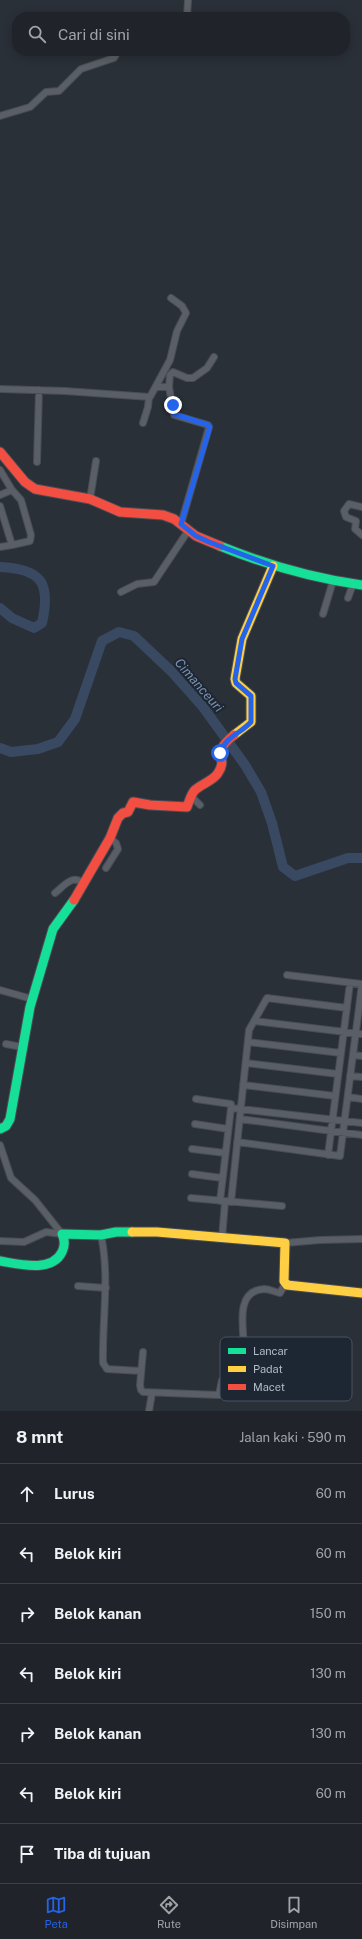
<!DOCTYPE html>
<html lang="id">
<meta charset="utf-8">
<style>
body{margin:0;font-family:"Public Sans",sans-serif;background:#282c32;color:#f1f3f6}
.stop{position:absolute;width:12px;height:12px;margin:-9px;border:3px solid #2563eb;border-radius:50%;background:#fff}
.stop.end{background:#2563eb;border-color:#fff;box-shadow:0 1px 4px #0008}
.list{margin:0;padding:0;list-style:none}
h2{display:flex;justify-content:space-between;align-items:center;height:52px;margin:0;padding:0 16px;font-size:17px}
h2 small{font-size:13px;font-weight:400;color:#a2a4a8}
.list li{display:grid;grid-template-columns:26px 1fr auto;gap:12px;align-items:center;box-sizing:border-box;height:60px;padding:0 16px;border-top:1px solid #3d4147}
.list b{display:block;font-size:15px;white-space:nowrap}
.list em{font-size:13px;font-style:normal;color:#a2a4a8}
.icon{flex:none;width:22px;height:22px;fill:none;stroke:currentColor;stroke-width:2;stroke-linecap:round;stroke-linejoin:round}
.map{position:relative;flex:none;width:362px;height:1411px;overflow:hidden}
.search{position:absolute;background:#20242a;box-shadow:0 2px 10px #0003;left:12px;right:12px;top:12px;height:44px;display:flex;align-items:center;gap:10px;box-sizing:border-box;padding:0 14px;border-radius:16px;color:#a2a4a8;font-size:15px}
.sheet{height:472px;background:#20242a}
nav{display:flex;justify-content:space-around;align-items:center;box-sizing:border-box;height:56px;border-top:1px solid #3d4147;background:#20242a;font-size:11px;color:#a2a4a8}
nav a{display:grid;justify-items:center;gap:2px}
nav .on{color:#2563eb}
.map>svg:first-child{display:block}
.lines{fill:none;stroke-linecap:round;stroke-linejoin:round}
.river{stroke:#394962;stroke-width:10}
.street-casing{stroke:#484c53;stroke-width:8}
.fast-casing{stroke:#484c53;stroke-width:11}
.slow-casing{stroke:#484c53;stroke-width:11}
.jam-casing{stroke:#484c53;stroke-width:11}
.street{stroke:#5a5e66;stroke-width:6}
.fast{stroke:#16e098;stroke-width:9}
.slow{stroke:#ffcf43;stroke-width:9}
.jam{stroke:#f24e42;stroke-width:9}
.route{stroke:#2563eb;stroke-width:5}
.labels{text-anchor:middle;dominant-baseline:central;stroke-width:4;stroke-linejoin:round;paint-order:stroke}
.water-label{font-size:13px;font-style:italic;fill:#7c91b0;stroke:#1d2633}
.key{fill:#1d2633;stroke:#4a5360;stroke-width:1}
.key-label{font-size:11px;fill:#b4bcc9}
</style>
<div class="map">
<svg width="362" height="1411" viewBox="0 0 362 1411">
<rect width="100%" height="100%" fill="#2a3038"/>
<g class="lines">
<path class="river" d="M0,567C42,569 51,583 42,623L34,628L12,618L0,608
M0,748L11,752L38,749L58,742L75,719L102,641L119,632L134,636L171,671L203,707L245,765L261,792L272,823L283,867L295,876L348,858H362"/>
<defs>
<path id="street" d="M133,17H137
M187,17L188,0
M0,116L30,107L46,92L59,91L81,69L114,58L118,51
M156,387H169L170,375L173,372L187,378H193L207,368L214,357
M169,387L174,415L208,425L209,427L181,524
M0,389L65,391L150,397L170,360L177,331L186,313L182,306L171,298
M143,423L148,407L149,397
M37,462L39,390
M0,470L12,490L21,500L31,535L30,541L12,545
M0,495L12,490
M90,499L96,461
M0,506L12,545L0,547
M362,507L349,504L344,511L346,517L356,521L355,529L362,535
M121,592L137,584L154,582L188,531
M348,598L353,584
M323,614L333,581
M192,797L200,805
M106,868L118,849L116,843L110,838
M55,893C64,886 72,874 83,883
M0,990L32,999
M254,1021L362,1034
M248,1042L341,1053
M6,1044L22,1047
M353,1055L362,1056
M246,1063L338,1074
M350,1076L362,1077
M243,1085L335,1096
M348,1097L362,1099
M196,1099L231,1104V1108
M240,1119L362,1135
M195,1124L228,1129
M237,1142L340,1156L362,984L287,975
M0,1145L11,1178L35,1200L62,1234
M192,1149L225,1153
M328,1155L350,983
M192,1174L222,1178
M191,1198L282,1206
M220,1201L231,1108L362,1123
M231,1202L249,1030L267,998L347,1008
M101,1235C110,1277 102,1320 103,1363L107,1369L141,1371
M222,1238L225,1202
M0,1241L24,1242L46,1232L62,1234
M285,1243L320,1240L362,1239
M78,1286L106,1288
M143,1352L140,1385L141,1390L143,1392L219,1395L222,1380L230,1379L236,1369L244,1361C247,1339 230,1291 264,1289C270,1289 274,1292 280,1293L285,1284
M149,1411L152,1393"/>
<path id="fast" d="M220,546C267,565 311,578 362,585
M0,1129L6,1126L10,1119L30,1007L53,929L74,900
M0,1261C18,1264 52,1273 62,1252C65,1246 65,1240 62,1234L101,1235L116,1232H132"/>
<path id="slow" d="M234,735L251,722V696L236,683L235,679L242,639L273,566
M132,1232H157L285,1243L284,1281L287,1285L362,1293"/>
<path id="jam" d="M0,452L25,482L35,489L90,499L120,512L163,515L174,519L196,536L220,546
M74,900L110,838L118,818L123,813L128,812L133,802L150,805L187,807C189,802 191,794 195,790C202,784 214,780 218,773C229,757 210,754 234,735"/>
</defs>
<use href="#street" class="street-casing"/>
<use href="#fast" class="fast-casing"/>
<use href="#slow" class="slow-casing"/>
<use href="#jam" class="jam-casing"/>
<use href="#street" class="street"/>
<use href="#fast" class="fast"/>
<use href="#slow" class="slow"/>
<use href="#jam" class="jam"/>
</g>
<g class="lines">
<path class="route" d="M173,405L174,414L208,425L210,427L181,524L196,536L209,542L273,566L242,639L235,679L236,683L251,696V722C240,734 226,736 220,753"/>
</g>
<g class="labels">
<g class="water-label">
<text transform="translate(199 685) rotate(49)">Cimanceuri</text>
</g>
</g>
<rect x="220" y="1337" width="132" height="64" rx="6" class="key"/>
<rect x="228" y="1348" width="18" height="6" fill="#16e098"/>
<rect x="228" y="1366" width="18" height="6" fill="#ffcf43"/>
<rect x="228" y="1384" width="18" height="6" fill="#f24e42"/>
<g class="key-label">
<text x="253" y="1355">Lancar</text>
<text x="253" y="1373">Padat</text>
<text x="253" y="1391">Macet</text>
</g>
</svg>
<div class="stop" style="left:220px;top:753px"></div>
<div class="stop end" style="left:173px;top:405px"></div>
<div class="search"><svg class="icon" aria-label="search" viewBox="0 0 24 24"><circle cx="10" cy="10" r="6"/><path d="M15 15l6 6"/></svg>Cari di sini</div>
</div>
<section class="sheet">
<h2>8 mnt<small>Jalan kaki · 590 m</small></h2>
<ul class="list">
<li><svg class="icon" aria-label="ahead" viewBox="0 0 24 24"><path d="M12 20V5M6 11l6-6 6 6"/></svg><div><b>Lurus</b></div><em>60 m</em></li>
<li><svg class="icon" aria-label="left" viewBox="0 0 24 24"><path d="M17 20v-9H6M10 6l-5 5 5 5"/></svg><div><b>Belok kiri</b></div><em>60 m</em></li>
<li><svg class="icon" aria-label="right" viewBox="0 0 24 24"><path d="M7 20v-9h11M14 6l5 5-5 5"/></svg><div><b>Belok kanan</b></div><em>150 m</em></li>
<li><svg class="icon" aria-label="left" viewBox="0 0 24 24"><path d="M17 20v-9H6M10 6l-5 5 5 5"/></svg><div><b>Belok kiri</b></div><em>130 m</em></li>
<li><svg class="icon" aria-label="right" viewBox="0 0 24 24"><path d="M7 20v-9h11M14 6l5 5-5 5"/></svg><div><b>Belok kanan</b></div><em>130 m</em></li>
<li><svg class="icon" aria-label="left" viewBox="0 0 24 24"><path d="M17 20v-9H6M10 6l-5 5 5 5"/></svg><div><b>Belok kiri</b></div><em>60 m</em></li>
<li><svg class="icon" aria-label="arrive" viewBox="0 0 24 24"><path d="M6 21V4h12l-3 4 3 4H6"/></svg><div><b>Tiba di tujuan</b></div></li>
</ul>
</section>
<nav>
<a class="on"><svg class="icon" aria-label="map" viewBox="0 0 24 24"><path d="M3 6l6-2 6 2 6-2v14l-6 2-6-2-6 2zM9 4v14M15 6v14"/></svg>Peta</a>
<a><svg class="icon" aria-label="directions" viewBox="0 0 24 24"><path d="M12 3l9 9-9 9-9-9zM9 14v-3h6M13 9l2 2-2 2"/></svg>Rute</a>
<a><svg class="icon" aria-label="saved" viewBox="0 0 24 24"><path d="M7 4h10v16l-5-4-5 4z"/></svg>Disimpan</a>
</nav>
